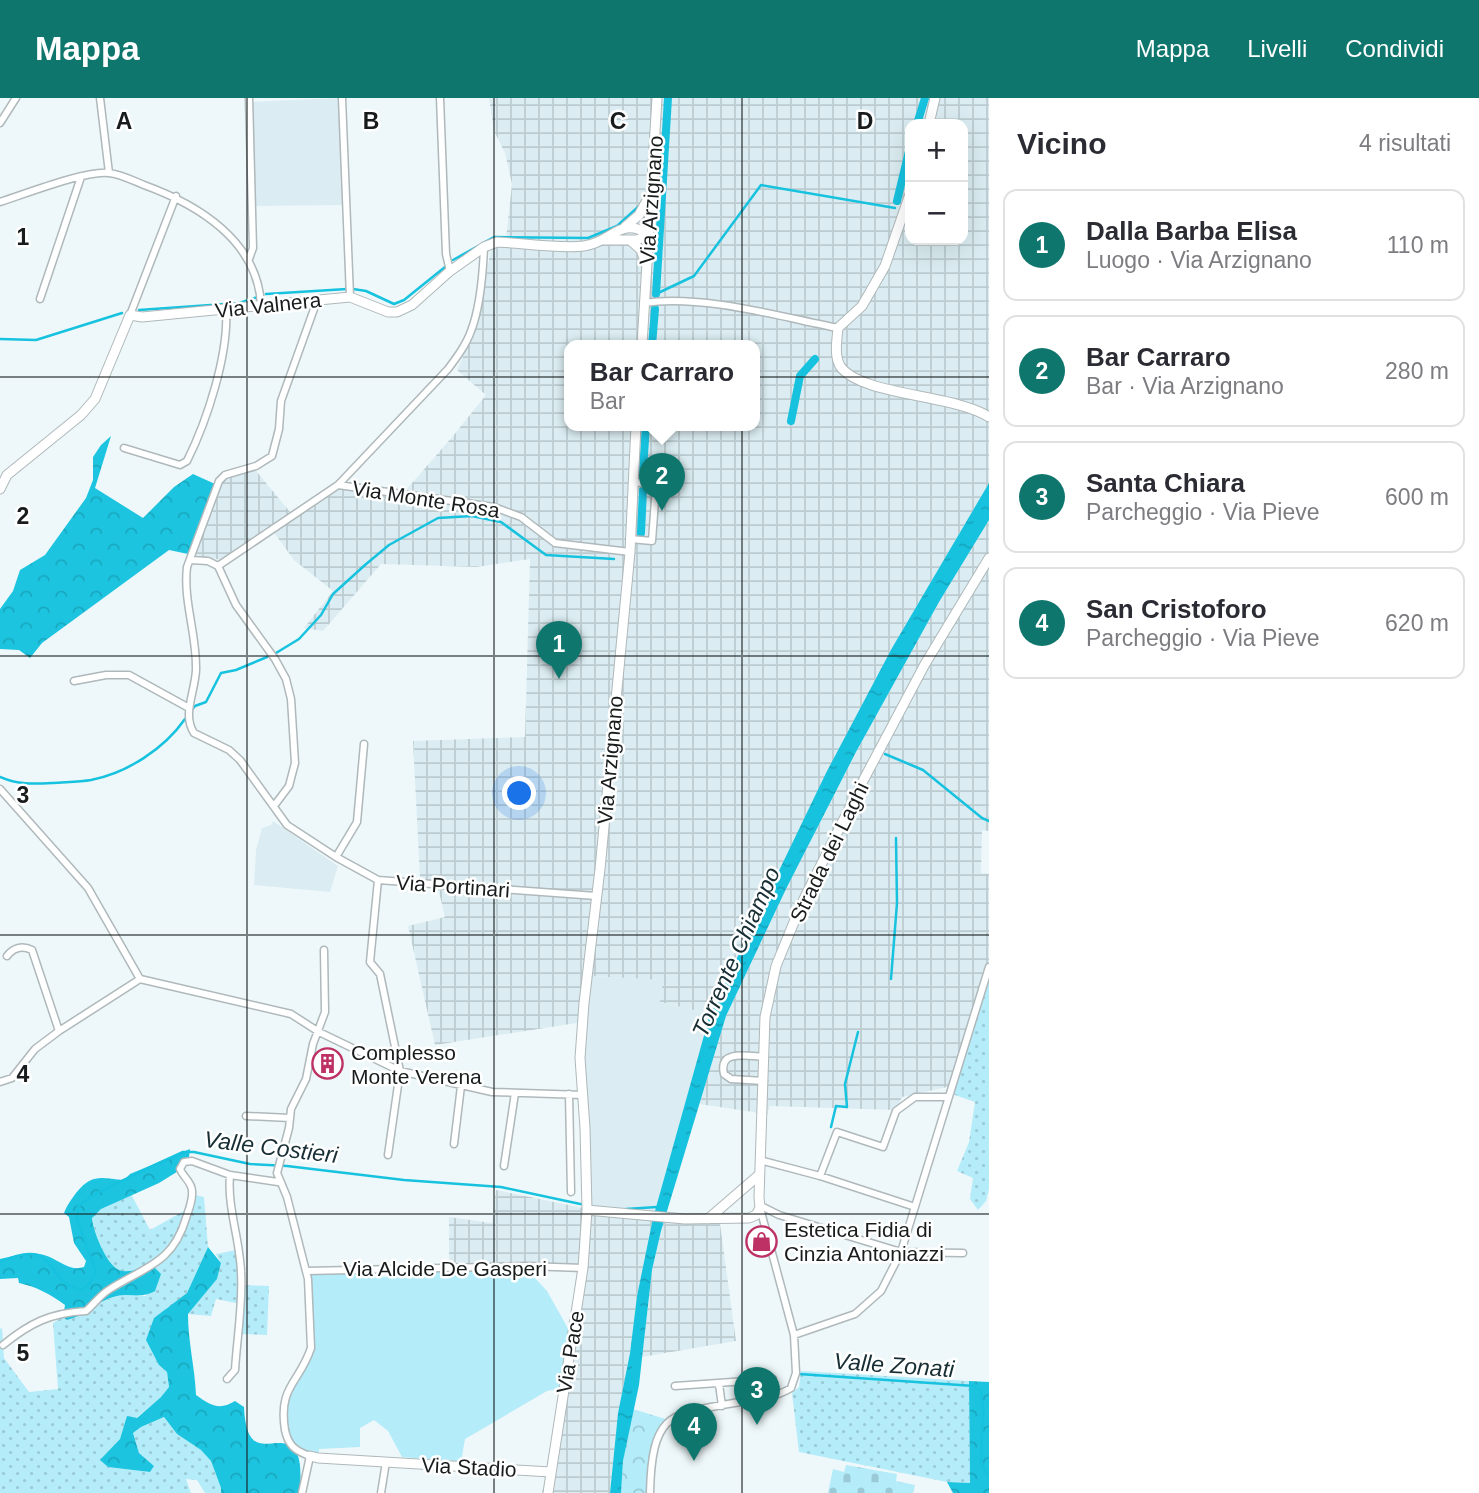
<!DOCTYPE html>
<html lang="it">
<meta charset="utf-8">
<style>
body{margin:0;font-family:Helvetica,sans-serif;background:#f7f7f7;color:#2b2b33}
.controls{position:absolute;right:21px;top:21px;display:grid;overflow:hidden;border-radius:14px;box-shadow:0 7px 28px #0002}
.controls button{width:63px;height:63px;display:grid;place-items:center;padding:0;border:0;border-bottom:2px solid #e1e1e2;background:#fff;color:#2b2b33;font:35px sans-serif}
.you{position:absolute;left:520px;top:696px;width:24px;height:24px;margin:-18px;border:5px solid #fff;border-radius:50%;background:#1a73e8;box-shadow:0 0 0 10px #1a73e833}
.badge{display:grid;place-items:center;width:46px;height:46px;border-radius:50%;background:#0f766e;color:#fff;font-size:23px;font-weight:700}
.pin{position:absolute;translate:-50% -58px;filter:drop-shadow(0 2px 4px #0008)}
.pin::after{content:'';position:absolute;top:37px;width:24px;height:21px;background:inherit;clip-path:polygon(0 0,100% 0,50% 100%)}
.popup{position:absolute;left:564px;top:242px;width:196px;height:91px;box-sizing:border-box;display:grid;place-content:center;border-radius:14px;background:#fff;filter:drop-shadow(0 2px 5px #0005);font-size:23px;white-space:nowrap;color:#7c7c81}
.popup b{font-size:26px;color:#2b2b33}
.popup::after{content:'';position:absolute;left:50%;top:100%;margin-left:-14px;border:14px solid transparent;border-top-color:#fff}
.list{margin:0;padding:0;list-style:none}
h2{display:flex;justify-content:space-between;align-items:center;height:91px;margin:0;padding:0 28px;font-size:30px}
h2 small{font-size:23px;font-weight:400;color:#7c7c81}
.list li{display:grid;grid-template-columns:46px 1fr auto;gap:21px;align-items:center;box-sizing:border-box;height:112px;margin:0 14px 14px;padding:0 14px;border:2px solid #e1e1e2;border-radius:14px}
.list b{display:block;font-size:26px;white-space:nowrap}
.list p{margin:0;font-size:23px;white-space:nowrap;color:#7c7c81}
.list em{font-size:23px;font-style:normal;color:#7c7c81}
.map{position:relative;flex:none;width:989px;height:1395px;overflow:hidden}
header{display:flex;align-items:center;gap:42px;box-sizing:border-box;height:98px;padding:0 35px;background:#0f766e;color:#fff}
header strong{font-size:33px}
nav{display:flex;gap:38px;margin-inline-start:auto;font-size:24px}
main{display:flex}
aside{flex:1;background:#fff}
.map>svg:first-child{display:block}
.built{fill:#dbedf2}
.industrial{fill:url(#industrial-grid);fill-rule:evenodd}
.grass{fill:url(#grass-dots)}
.forest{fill:url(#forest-crowns)}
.cemetery{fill:url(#cemetery-stones)}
.park{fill:url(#park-crowns)}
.pitch{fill:#b4ecf9}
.water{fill:url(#water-ripples)}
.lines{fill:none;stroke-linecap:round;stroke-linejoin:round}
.stream{stroke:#17c2df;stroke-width:2.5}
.canal{stroke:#17c2df;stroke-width:8}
.street-casing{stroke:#afb8ba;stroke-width:9}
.secondary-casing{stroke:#afb8ba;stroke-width:11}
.street{stroke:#fff;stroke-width:6}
.secondary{stroke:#fff;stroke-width:9}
.grid{fill:none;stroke:#181c1c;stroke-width:2;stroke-opacity:0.55}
.labels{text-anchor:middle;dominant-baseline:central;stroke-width:5;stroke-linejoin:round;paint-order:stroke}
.street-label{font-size:21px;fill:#181c1c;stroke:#fff}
.poi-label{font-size:21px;fill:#181c1c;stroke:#fff;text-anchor:start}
.water-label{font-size:23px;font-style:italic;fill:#162e34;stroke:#fff}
.grid-label{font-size:23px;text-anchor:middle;font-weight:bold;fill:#181c1c;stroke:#fff;stroke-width:5;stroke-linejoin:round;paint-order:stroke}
</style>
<header>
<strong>Mappa</strong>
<nav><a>Mappa</a><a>Livelli</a><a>Condividi</a></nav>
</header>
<main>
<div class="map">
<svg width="989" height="1395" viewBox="0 0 989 1395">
<defs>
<pattern id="industrial-grid" width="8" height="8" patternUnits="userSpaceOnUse" patternTransform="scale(1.75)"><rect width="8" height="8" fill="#dbedf2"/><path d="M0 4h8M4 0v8" fill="none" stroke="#bbcbcf"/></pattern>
<pattern id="grass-dots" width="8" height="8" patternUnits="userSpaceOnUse" patternTransform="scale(1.75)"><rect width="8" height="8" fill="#b4ecf9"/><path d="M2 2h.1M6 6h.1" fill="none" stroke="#9acad5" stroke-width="1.8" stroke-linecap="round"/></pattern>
<pattern id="forest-crowns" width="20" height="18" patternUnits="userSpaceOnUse" patternTransform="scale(1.75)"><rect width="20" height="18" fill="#1cc4e0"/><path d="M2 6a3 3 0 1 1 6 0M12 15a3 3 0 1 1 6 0" fill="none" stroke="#19a8c0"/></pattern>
<pattern id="cemetery-stones" width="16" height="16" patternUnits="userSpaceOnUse" patternTransform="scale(1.75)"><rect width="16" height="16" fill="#b4ecf9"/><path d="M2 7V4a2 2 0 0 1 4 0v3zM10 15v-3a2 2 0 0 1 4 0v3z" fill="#9acad5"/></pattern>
<pattern id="park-crowns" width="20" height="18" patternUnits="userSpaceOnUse" patternTransform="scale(1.75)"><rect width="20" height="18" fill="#b4ecf9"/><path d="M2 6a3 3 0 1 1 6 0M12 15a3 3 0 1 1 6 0" fill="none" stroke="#9acad5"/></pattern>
<pattern id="water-ripples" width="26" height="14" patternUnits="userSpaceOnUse" patternTransform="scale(1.75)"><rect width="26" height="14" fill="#17c2df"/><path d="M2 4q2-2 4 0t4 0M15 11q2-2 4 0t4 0" fill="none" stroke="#15a6bf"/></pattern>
</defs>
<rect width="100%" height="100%" fill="#eef8fa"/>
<path class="built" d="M340,0L344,107L254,108L251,4Z
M273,723L338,768L330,794L254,787L256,752L262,730L271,727Z
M590,878L663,882L660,904L710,916L653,1120L588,1111L583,924Z"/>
<path class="industrial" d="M489,0H989V385L892,550L710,916L660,904L663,882L591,878L583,924L435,947L408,828L445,819L439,794L420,780L413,643L525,639L530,461L476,469L381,466L323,533L304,530L333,493L294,462L270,429L221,462L188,456L215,386L230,376L253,369L290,414L341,383L406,392L453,338L486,297L457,272L475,232L491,151L506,141L512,86L505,55L494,33ZM910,26H963V142H910ZM569,247H755V327H569Z
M989,422V733L982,732L981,775L989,776V872L956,987L902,999L896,1012L770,1008L767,1016L699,1006L726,918L786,791L856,654L939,504Z
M496,1092L588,1111L653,1120L637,1198L630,1255L618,1315L610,1395H542L570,1234L577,1171L522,1166L449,1173V1119L492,1125Z
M664,1121L720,1126L736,1243L642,1259L652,1172Z"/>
<path class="grass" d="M989,872V1091L986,1103L978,1112L970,1101L973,1080L957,1073L969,1044L975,1004L952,996Z
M131,1096L150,1132L191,1109L195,1097L204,1099L208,1149L187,1195L178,1204L166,1210L159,1267L167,1274L169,1289L161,1299L124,1330L120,1341L101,1362L108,1369L150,1374L154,1368L139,1355L133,1335L141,1329L164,1319L177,1336L201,1352L211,1363L221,1390V1395H205L197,1382L186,1381L191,1395H0V1231L2,1230L4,1260L29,1294L58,1291L53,1225L63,1219L67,1222C85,1218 99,1202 118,1198C126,1196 137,1198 146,1198L151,1166C142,1169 129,1176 119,1172C106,1166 93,1133 92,1119L101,1111Z
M236,1152L239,1187L269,1188L267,1237L240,1236L241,1206L216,1201L211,1218L188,1216L217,1181L221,1165L216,1156Z
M801,1273L969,1283L970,1385L947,1384L799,1354L792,1295L799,1289Z"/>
<path class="forest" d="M111,338L95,390L143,420L174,389L193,376L215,386L188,456L169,452L42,545L30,560L19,552L0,551V511L13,493L20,472L45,457L86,400L93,382V359L101,347Z
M190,1051L188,1067L159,1085L101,1111L92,1120C93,1133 106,1166 119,1172C130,1176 142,1169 151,1166L161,1176L155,1193C140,1201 132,1195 117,1198C98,1202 85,1218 67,1222L63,1219L65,1207C50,1196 37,1189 19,1185L18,1180L0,1181V1161C15,1158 28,1153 44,1157C59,1161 68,1174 84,1169L86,1163L74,1145L69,1119L64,1115C67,1107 71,1102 76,1095C92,1075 101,1080 124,1082L130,1076Z
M208,1149L221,1165L217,1181L188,1216C188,1244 195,1270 196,1297C210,1307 219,1313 235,1303L244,1309C247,1370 277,1332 294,1351C303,1361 300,1383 300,1395H221V1390L211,1363L201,1352L177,1336L164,1319L141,1329L133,1335L139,1355L154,1368L150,1374L108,1369L100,1362L120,1341L127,1318L137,1320L161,1299L169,1289L167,1274L159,1267L146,1242L154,1220L187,1195Z
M969,1283L989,1284V1395H953L947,1384L970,1385Z"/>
<path class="cemetery" d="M846,1367L897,1376L896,1383L915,1387L913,1395H828L833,1371L844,1374Z"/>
<path class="park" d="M633,1311L672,1323L654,1349L651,1395H621L623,1363Z"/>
<path class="pitch" d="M522,1166L547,1193L570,1234L561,1290L547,1293L465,1341L461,1364L402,1359L388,1333L374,1322L360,1330V1349L319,1351V1357L302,1354L290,1348L282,1303L306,1260L310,1244L308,1173L369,1171L364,1179H416L421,1172Z"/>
<path class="water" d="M989,385V422L939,504L856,654L786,791L726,918L661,1133L652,1172L639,1287L623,1363L621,1395H610L618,1315L630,1255L637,1198L653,1120L710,916L826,675L892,550Z"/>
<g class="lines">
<path class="stream" d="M483,145L494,139L588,140L617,128L638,109
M453,162L478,148
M353,191L366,193L394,206L404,202L445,169
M266,196L347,191
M656,196L694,178L761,87L895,110
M139,212L239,205L258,199
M0,241L36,242L122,215
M276,555L299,541L321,517L333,496L365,467L389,447L438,420L472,418L501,424L546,457L614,461
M191,613L195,608L206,604L221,575L236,572L267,559
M885,656L923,672L982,720L989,723
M0,679C18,687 34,686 53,685C65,684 79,684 91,682C127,675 164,651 185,621
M891,881L897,805L896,740
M831,1029L836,1008L847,1009L845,986L858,934
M626,1111L657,1109
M0,1164C61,1137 43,1186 82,1192L90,1185L96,1174L77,1121L78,1108L97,1095L159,1065L183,1054H194L250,1066L287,1068L404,1082L501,1089L585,1107
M799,1276L974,1288L981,1293L983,1313L981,1365L989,1380"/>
<path class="canal" d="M917,26L925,0
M897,103L910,49
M656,196L668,0
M652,247L655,211
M791,323L800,278L815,261
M643,372L646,327
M641,435L643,392"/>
<defs>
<path id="street" d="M100,0L109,75
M342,0L350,199
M440,0L446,156L450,173
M0,25L16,0
M0,104C25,96 86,72 109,75C120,76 134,83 144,87C199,107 257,143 261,206
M249,161L253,150L249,0
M40,201L81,79
M315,201L314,211L281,303L279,331L272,358L256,368L225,377L219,383L187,469C183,503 197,537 196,572C195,594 182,617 194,635L229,652L240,662L287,727L336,759L378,782L596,798
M644,205C702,196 781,219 838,230
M130,217L176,98
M124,350L180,367L187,363C207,323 229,256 226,211
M338,387L494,409L521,419L555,445L630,454
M630,441L652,443L656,389L633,383
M190,462L208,463L218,468
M74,583L106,577H129L189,610
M0,691L88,790L140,881
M274,708L289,688L295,665L291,601L286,581L275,561L236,507L218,468L338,387L448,271C457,259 466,247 471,233C480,210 483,174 484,149
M336,759L357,724L364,646
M378,782L370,864L380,876L400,973L388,1057
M7,858C13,850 22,847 32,852L59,933
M140,881L291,916L319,934L400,973L492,994L583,997
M764,983L731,981L724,976C718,951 748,958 764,959
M0,984L12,980L35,951L59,933L140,881
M569,996L571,1094
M246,1018L290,1020
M454,1046L461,988
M760,1062L820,1078L915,1109
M504,1068L515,995
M820,1078L837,1034L883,1049L896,1013L915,999H949
M761,1108L779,1117L901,1154L963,1155
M306,1173L527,1168L583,1170
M794,1237L855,1216L881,1193L901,1154L989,869
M3,1247C30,1225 50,1215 86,1213C94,1206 100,1197 110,1191C145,1169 173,1165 186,1120C189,1111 193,1102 192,1093C192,1084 183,1079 180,1071L184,1064L192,1063L230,1077L278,1084
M227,1281L235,1272C237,1240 243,1206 241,1174C240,1142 227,1109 230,1077
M719,1286L722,1308
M675,1288L773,1281
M302,1395L310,1358C295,1353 288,1347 285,1332C278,1288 299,1286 311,1250L308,1181L287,1099L277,1075L289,1030L291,1011L306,981L313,946L325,914L324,852
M381,1395L386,1364
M650,1395C652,1306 675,1317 750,1302C764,1300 778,1298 791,1290L796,1275L794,1237L760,1110"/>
<path id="secondary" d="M929,26L935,0
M910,96L885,168L862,208L838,230C837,242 834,257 840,268C861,298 954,296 989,319
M625,129L639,117L650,97
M603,142H637L649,136
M631,143L641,152L646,166
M642,247L657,0
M0,391L7,377L81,317L95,301L130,217L142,219L350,199L388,214H397L412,207L450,173L484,149L497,144C521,145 561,151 584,148C613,144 619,118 649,136
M587,1112L685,1121L749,1120L756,1117L760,1110L759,1099L765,919L776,868L801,807L863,683L925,566L989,460
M708,1121L759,1077
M310,1358L318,1360L551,1374
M548,1395L583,1170L587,1112L585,1030L580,960L584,905L600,771L630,454L636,327"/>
</defs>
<use href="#street" class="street-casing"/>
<use href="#secondary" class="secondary-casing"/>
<use href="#street" class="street"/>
<use href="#secondary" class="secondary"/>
</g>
<path class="grid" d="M247,0V1395M494,0V1395M742,0V1395M0,279H989M0,558H989M0,837H989M0,1116H989"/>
<defs>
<symbol id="building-ring" viewBox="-11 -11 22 22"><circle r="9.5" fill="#fff" stroke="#be3164" stroke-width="1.5"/><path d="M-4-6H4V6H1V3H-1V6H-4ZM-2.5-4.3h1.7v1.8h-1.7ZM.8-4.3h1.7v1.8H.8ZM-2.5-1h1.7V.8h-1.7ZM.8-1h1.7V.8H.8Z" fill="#be3164"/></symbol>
<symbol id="shop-ring" viewBox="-11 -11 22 22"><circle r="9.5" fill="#fff" stroke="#be3164" stroke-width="1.5"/><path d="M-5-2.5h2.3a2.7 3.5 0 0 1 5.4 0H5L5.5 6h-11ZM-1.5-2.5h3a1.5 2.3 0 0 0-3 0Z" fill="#be3164"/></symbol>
</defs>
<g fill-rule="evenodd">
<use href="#building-ring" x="310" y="948" width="35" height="35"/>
<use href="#shop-ring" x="744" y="1126" width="35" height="35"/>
</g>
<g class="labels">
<g class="street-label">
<text transform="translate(651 102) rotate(-86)">Via Arzignano</text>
<text transform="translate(268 207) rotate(-6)">Via Valnera</text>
<text transform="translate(426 401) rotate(9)">Via Monte Rosa</text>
<text transform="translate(610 662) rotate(-85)">Via Arzignano</text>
<text transform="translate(829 754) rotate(-64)">Strada dei Laghi</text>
<text transform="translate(453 788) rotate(4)">Via Portinari</text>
<text x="445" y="1170">Via Alcide De Gasperi</text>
<text transform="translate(570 1254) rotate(-81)">Via Pace</text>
<text transform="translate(469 1369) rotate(3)">Via Stadio</text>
</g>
<g class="poi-label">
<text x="351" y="954">Complesso<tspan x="351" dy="24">Monte Verena</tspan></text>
<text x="784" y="1131">Estetica Fidia di<tspan x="784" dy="24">Cinzia Antoniazzi</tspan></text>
</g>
<g class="water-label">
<text transform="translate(736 854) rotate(-66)">Torrente Chiampo</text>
<text transform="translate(271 1049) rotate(7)">Valle Costieri</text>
<text transform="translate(894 1267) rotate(4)">Valle Zonati</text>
</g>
</g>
<g class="grid-label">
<text x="124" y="31">A</text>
<text x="371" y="31">B</text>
<text x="618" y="31">C</text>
<text x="865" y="31">D</text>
<text x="23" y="147">1</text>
<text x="23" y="426">2</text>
<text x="23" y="705">3</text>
<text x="23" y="984">4</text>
<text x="23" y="1263">5</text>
</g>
</svg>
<div class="controls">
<button>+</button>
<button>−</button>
</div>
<div class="you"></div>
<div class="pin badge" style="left:559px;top:581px">1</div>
<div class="pin badge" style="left:662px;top:413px">2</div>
<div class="popup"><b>Bar Carraro</b>Bar</div>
<div class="pin badge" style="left:757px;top:1327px">3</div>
<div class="pin badge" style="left:694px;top:1363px">4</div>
</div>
<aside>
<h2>Vicino<small>4 risultati</small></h2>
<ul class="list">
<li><span class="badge">1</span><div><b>Dalla Barba Elisa</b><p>Luogo · Via Arzignano</p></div><em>110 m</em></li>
<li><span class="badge">2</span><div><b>Bar Carraro</b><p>Bar · Via Arzignano</p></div><em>280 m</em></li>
<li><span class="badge">3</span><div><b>Santa Chiara</b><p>Parcheggio · Via Pieve</p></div><em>600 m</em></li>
<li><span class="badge">4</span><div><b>San Cristoforo</b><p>Parcheggio · Via Pieve</p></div><em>620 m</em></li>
</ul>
</aside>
</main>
